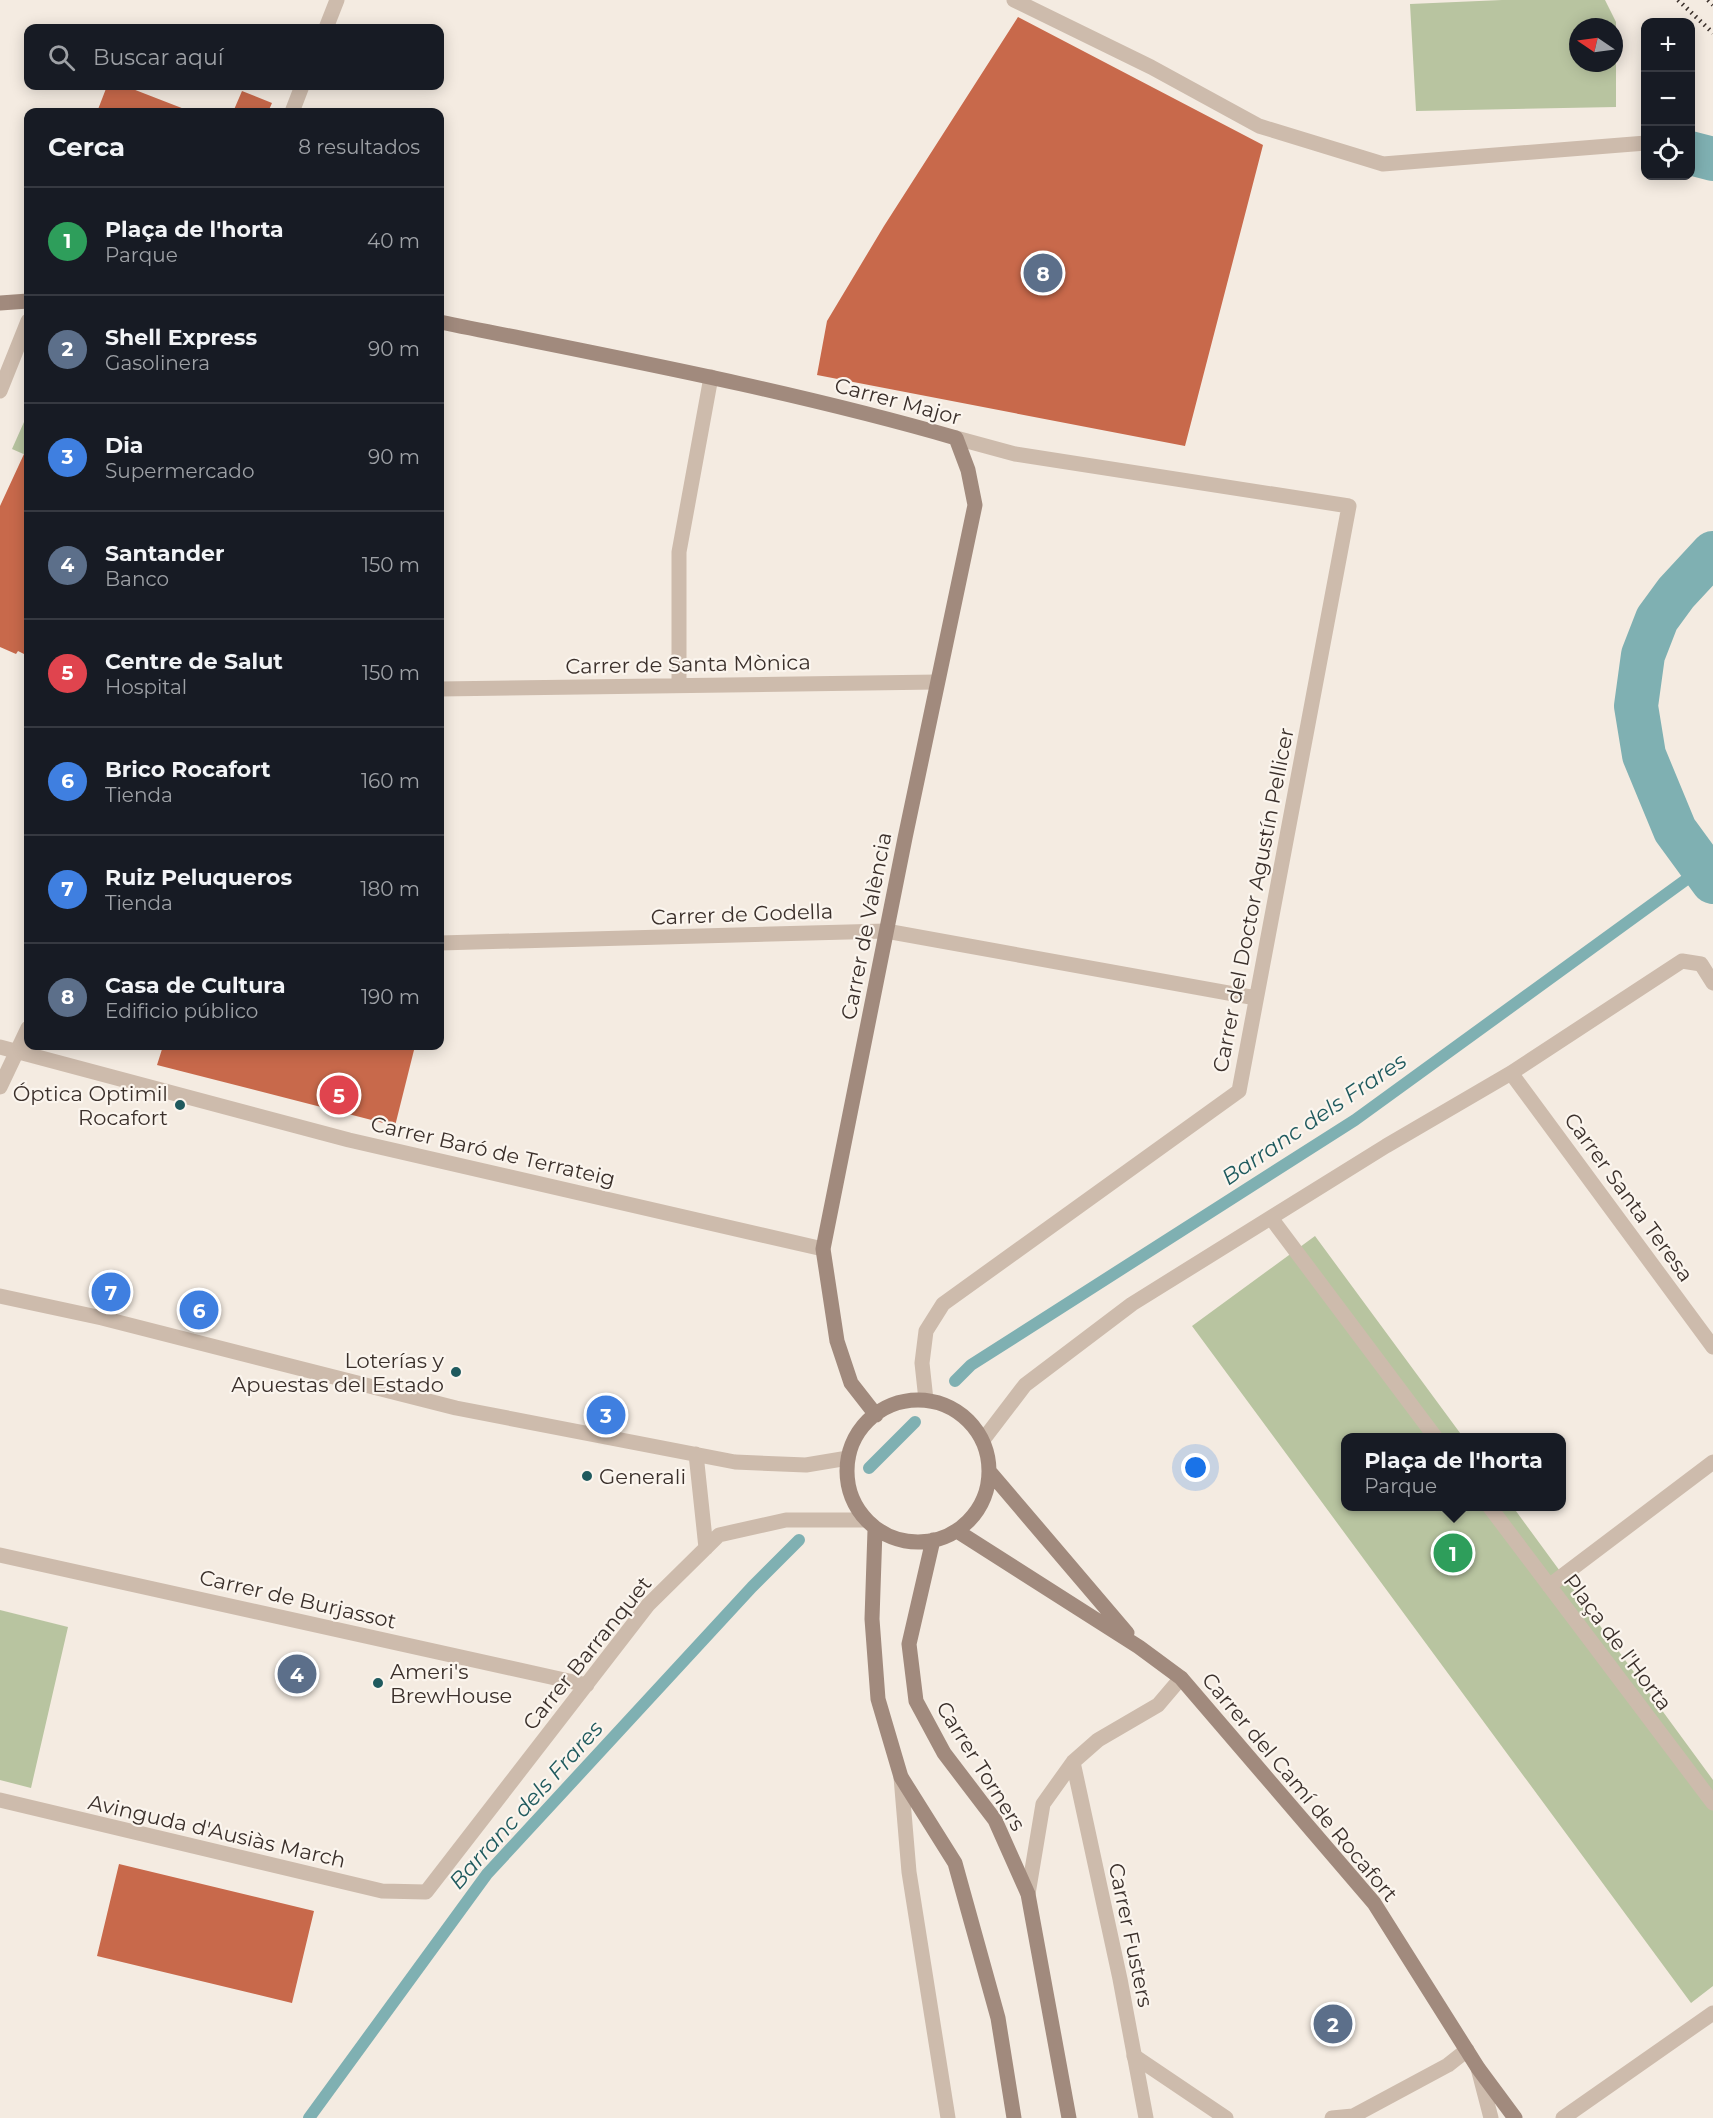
<!DOCTYPE html>
<html lang="es">
<meta charset="utf-8">
<style>
body{margin:0;font-family:Montserrat,sans-serif;background:#20242c;color:#f1f3f6}
.controls{position:absolute;right:18px;top:18px;display:grid;overflow:hidden;border-radius:12px;box-shadow:0 3px 15px #0003}
.controls button{width:54px;height:54px;display:grid;place-items:center;padding:0;border:0;border-bottom:2px solid #363941;background:#171b24;color:#f1f3f6;font:30px sans-serif}
.compass{position:absolute;left:1569px;top:18px;width:54px;height:54px;border-radius:50%;background:#171b24;box-shadow:0 3px 15px #0003;rotate:283deg}
.you{position:absolute;left:1196px;top:1468px;width:21px;height:21px;margin:-15px;border:4px solid #fff;border-radius:50%;background:#1a73e8;box-shadow:0 0 0 9px #1a73e833}
.badge{display:grid;place-items:center;width:39px;height:39px;border-radius:50%;background:#b45309;color:#fff;font-size:20px;font-weight:700}
.pin{position:absolute;translate:-50% -50%;border:3px solid #fff;box-shadow:0 2px 6px #0006}
.popup{position:absolute;left:1341px;top:1433px;width:225px;height:78px;box-sizing:border-box;display:grid;place-content:center;border-radius:12px;background:#171b24;filter:drop-shadow(0 2px 4px #0005);font-size:20px;white-space:nowrap;color:#9ea1a6}
.popup b{font-size:22px;color:#f1f3f6}
.popup::after{content:'';position:absolute;left:50%;top:100%;margin-left:-12px;border:12px solid transparent;border-top-color:#171b24}
.list{margin:0;padding:0;list-style:none}
h2{display:flex;justify-content:space-between;align-items:center;height:78px;margin:0;padding:0 24px;font-size:26px}
h2 small{font-size:20px;font-weight:400;color:#9ea1a6}
.list li{display:grid;grid-template-columns:39px 1fr auto;gap:18px;align-items:center;box-sizing:border-box;height:108px;padding:0 24px;border-top:2px solid #363941}
.list b{display:block;font-size:22px;white-space:nowrap}
.list p{margin:0;font-size:20px;white-space:nowrap;color:#9ea1a6}
.list em{font-size:20px;font-style:normal;color:#9ea1a6}
.icon{flex:none;width:33px;height:33px;fill:none;stroke:currentColor;stroke-width:2;stroke-linecap:round;stroke-linejoin:round}
.map{position:relative;flex:none;width:1713px;height:2118px;overflow:hidden}
.search{position:absolute;background:#171b24;box-shadow:0 3px 15px #0003;left:24px;top:24px;width:420px;height:66px;display:flex;align-items:center;gap:15px;box-sizing:border-box;padding:0 21px;border-radius:12px;color:#9ea1a6;font-size:22px}
.panel{position:absolute;background:#171b24;box-shadow:0 3px 15px #0003;left:24px;top:108px;width:420px;height:942px;border-radius:12px}
.map>svg:first-child{display:block}
.green{fill:#b8c4a0;fill-rule:evenodd}
.lines{fill:none;stroke-linecap:round;stroke-linejoin:round}
.stream{stroke:#7fb0b2;stroke-width:12}
.canal{stroke:#7fb0b2;stroke-width:44}
.building{fill:#c8694b}
.lane{stroke:#cdbbac;stroke-width:15}
.street{stroke:#cdbbac;stroke-width:15}
.secondary{stroke:#a18a7d;stroke-width:15}
.rail{stroke:#3b302b;stroke-width:4.5;stroke-dasharray:1.5 4.5;stroke-linecap:butt}
.poi-dot{fill:#1f5a5e;stroke:#fbf5ee;stroke-width:2}
.labels{text-anchor:middle;dominant-baseline:central;stroke-width:4.5;stroke-linejoin:round;paint-order:stroke}
.street-label{font-size:21px;fill:#3b302b;stroke:#fbf5ee}
.poi-label{font-size:21px;fill:#3b302b;stroke:#fbf5ee;text-anchor:end}
.water-label{font-size:22px;font-style:italic;fill:#1f5a5e;stroke:#fbf5ee}
</style>
<div class="map">
<svg width="1713" height="2118" viewBox="0 0 1713 2118">
<rect width="100%" height="100%" fill="#f4ebe1"/>
<path class="green" d="M1502,0H1605L1616,22V107L1416,111L1410,4ZM1578,27H1614V63H1578Z
M28,413V456L12,449Z
M1315,1236L1463,1437L1345,1438V1506L1513,1507L1713,1780V1986L1691,2003L1192,1326Z
M0,1610L68,1627L31,1788L0,1780Z"/>
<g class="lines">
<path class="stream" d="M955,1381L971,1365L1355,1120L1687,879
M869,1468L915,1422
M309,2118L487,1874L752,1587L799,1540"/>
<path class="canal" d="M1690,153L1713,159
M1713,553L1676,593L1657,619L1643,655L1636,706L1644,755L1675,830L1713,882"/>
</g>
<path class="building" d="M1018,17L1263,145L1185,446L817,375L827,321L884,226Z
M107,86H125L192,112H97Z
M242,91L272,103L268,112H233Z
M24,454L28,456V656L18,651L16,654L0,647V506Z
M163,1046H415L395,1126L157,1065Z
M119,1864L314,1911L292,2003L97,1956Z"/>
<g class="lines">
<path class="lane" d="M1134,2056L1226,2118
M1332,2118L1353,2116L1448,2065L1467,2050"/>
<path class="street" d="M1014,0L1151,67L1259,126L1383,164L1646,143
M326,28L337,0
M292,112L302,86
M0,391L28,321
M679,684V552L711,377
M440,689L937,682
M440,943L886,931L1256,998
M0,1047L349,1140L823,1249
M1511,1073L1713,1347
M0,1087L28,1028
M1271,1218L1436,1438
M0,1296L102,1318L456,1408L735,1462L806,1465L848,1458
M926,1400L922,1363L926,1331L943,1304L1239,1091L1349,506L1015,454L956,438
M983,1440L1025,1385L1132,1304L1386,1146L1511,1073L1682,961L1701,964L1713,983
M696,1454L706,1548
M1489,1506L1713,1803
M0,1555L587,1685
M1549,1586L1713,1462
M1073,1762L1120,1979L1146,2118
M901,1777L909,1872L948,2118
M0,1800L382,1891L426,1892L648,1605L719,1535L786,1520H865
M1028,1894L1043,1804L1073,1762L1098,1740L1158,1705L1181,1678
M1478,2068L1491,2118
M1563,2118L1713,2013"/>
<path class="secondary" d="M0,303L28,301
M440,322C612,357 786,389 956,438L968,470L975,505L905,838L823,1249L837,1341L851,1383L876,1415
M847 1471a71 71 0 1 1 142 0a71 71 0 1 1-142 0Z
M989,1471L1127,1633
M875,1530L872,1619L878,1699L901,1777L955,1863L998,2018L1014,2118
M957,1531L1139,1647L1181,1678L1374,1903L1478,2068L1515,2118
M933,1540L909,1644L916,1701L944,1753L995,1820L1028,1894L1069,2118"/>
<path class="rail" d="M1678,0L1713,33
M1708,0L1713,5"/>
</g>
<g class="poi-dot">
<circle cx="180" cy="1105" r="6"/>
<circle cx="456" cy="1372" r="6"/>
<circle cx="587" cy="1476" r="6"/>
<circle cx="378" cy="1683" r="6"/>
</g>
<g class="labels">
<g class="street-label">
<text transform="translate(898 401) rotate(15)">Carrer Major</text>
<text transform="translate(688 664) rotate(-1)">Carrer de Santa Mònica</text>
<text transform="translate(1253 900) rotate(-79)">Carrer del Doctor Agustín Pellicer</text>
<text transform="translate(742 914) rotate(-2)">Carrer de Godella</text>
<text transform="translate(866 926) rotate(-79)">Carrer de València</text>
<text transform="translate(493 1151) rotate(13)">Carrer Baró de Terrateig</text>
<text transform="translate(1629 1197) rotate(54)">Carrer Santa Teresa</text>
<text transform="translate(298 1599) rotate(13)">Carrer de Burjassot</text>
<text transform="translate(1618 1642) rotate(53)">Plaça de l'Horta</text>
<text transform="translate(587 1653) rotate(-51)">Carrer Barranquet</text>
<text transform="translate(981 1766) rotate(58)">Carrer Torners</text>
<text transform="translate(1300 1787) rotate(50)">Carrer del Camí de Rocafort</text>
<text transform="translate(217 1831) rotate(13)">Avinguda d'Ausiàs March</text>
<text transform="translate(1131 1935) rotate(78)">Carrer Fusters</text>
</g>
<g class="poi-label">
<text x="168" y="1093">Óptica Optimil<tspan x="168" dy="24">Rocafort</tspan></text>
<text x="444" y="1360">Loterías y<tspan x="444" dy="24">Apuestas del Estado</tspan></text>
<text x="599" y="1476" text-anchor="start">Generali</text>
<text x="390" y="1671" text-anchor="start">Ameri's<tspan x="390" dy="24">BrewHouse</tspan></text>
</g>
<g class="water-label">
<text transform="translate(1314 1119) rotate(-34)">Barranc dels Frares</text>
<text transform="translate(526 1805) rotate(-48)">Barranc dels Frares</text>
</g>
</g>
</svg>
<div class="controls">
<button>+</button>
<button>−</button>
<button><svg class="icon" aria-label="locate" viewBox="0 0 24 24"><circle cx="12" cy="12" r="6"/><path d="M12 2v4M12 18v4M2 12h4M18 12h4"/></svg></button>
</div>
<svg class="compass" viewBox="-18 -18 36 36"><path d="M0-13l5 13h-10z" fill="#e53935"/><path d="M0 13l5-13h-10z" fill="#9ea1a6"/></svg>
<div class="you"></div>
<div class="pin badge" style="left:1453px;top:1553px;background:#2e9e5b">1</div>
<div class="popup"><b>Plaça de l'horta</b>Parque</div>
<div class="pin badge" style="left:1333px;top:2024px;background:#5c6f8a">2</div>
<div class="pin badge" style="left:606px;top:1415px;background:#3f7fe0">3</div>
<div class="pin badge" style="left:297px;top:1674px;background:#5c6f8a">4</div>
<div class="pin badge" style="left:339px;top:1095px;background:#e0444e">5</div>
<div class="pin badge" style="left:199px;top:1310px;background:#3f7fe0">6</div>
<div class="pin badge" style="left:111px;top:1292px;background:#3f7fe0">7</div>
<div class="pin badge" style="left:1043px;top:273px;background:#5c6f8a">8</div>
<div class="search"><svg class="icon" aria-label="search" viewBox="0 0 24 24"><circle cx="10" cy="10" r="6"/><path d="M15 15l6 6"/></svg>Buscar aquí</div>
<section class="panel">
<h2>Cerca<small>8 resultados</small></h2>
<ul class="list">
<li><span class="badge" style="background:#2e9e5b">1</span><div><b>Plaça de l'horta</b><p>Parque</p></div><em>40 m</em></li>
<li><span class="badge" style="background:#5c6f8a">2</span><div><b>Shell Express</b><p>Gasolinera</p></div><em>90 m</em></li>
<li><span class="badge" style="background:#3f7fe0">3</span><div><b>Dia</b><p>Supermercado</p></div><em>90 m</em></li>
<li><span class="badge" style="background:#5c6f8a">4</span><div><b>Santander</b><p>Banco</p></div><em>150 m</em></li>
<li><span class="badge" style="background:#e0444e">5</span><div><b>Centre de Salut</b><p>Hospital</p></div><em>150 m</em></li>
<li><span class="badge" style="background:#3f7fe0">6</span><div><b>Brico Rocafort</b><p>Tienda</p></div><em>160 m</em></li>
<li><span class="badge" style="background:#3f7fe0">7</span><div><b>Ruiz Peluqueros</b><p>Tienda</p></div><em>180 m</em></li>
<li><span class="badge" style="background:#5c6f8a">8</span><div><b>Casa de Cultura</b><p>Edificio público</p></div><em>190 m</em></li>
</ul>
</section>
</div>
